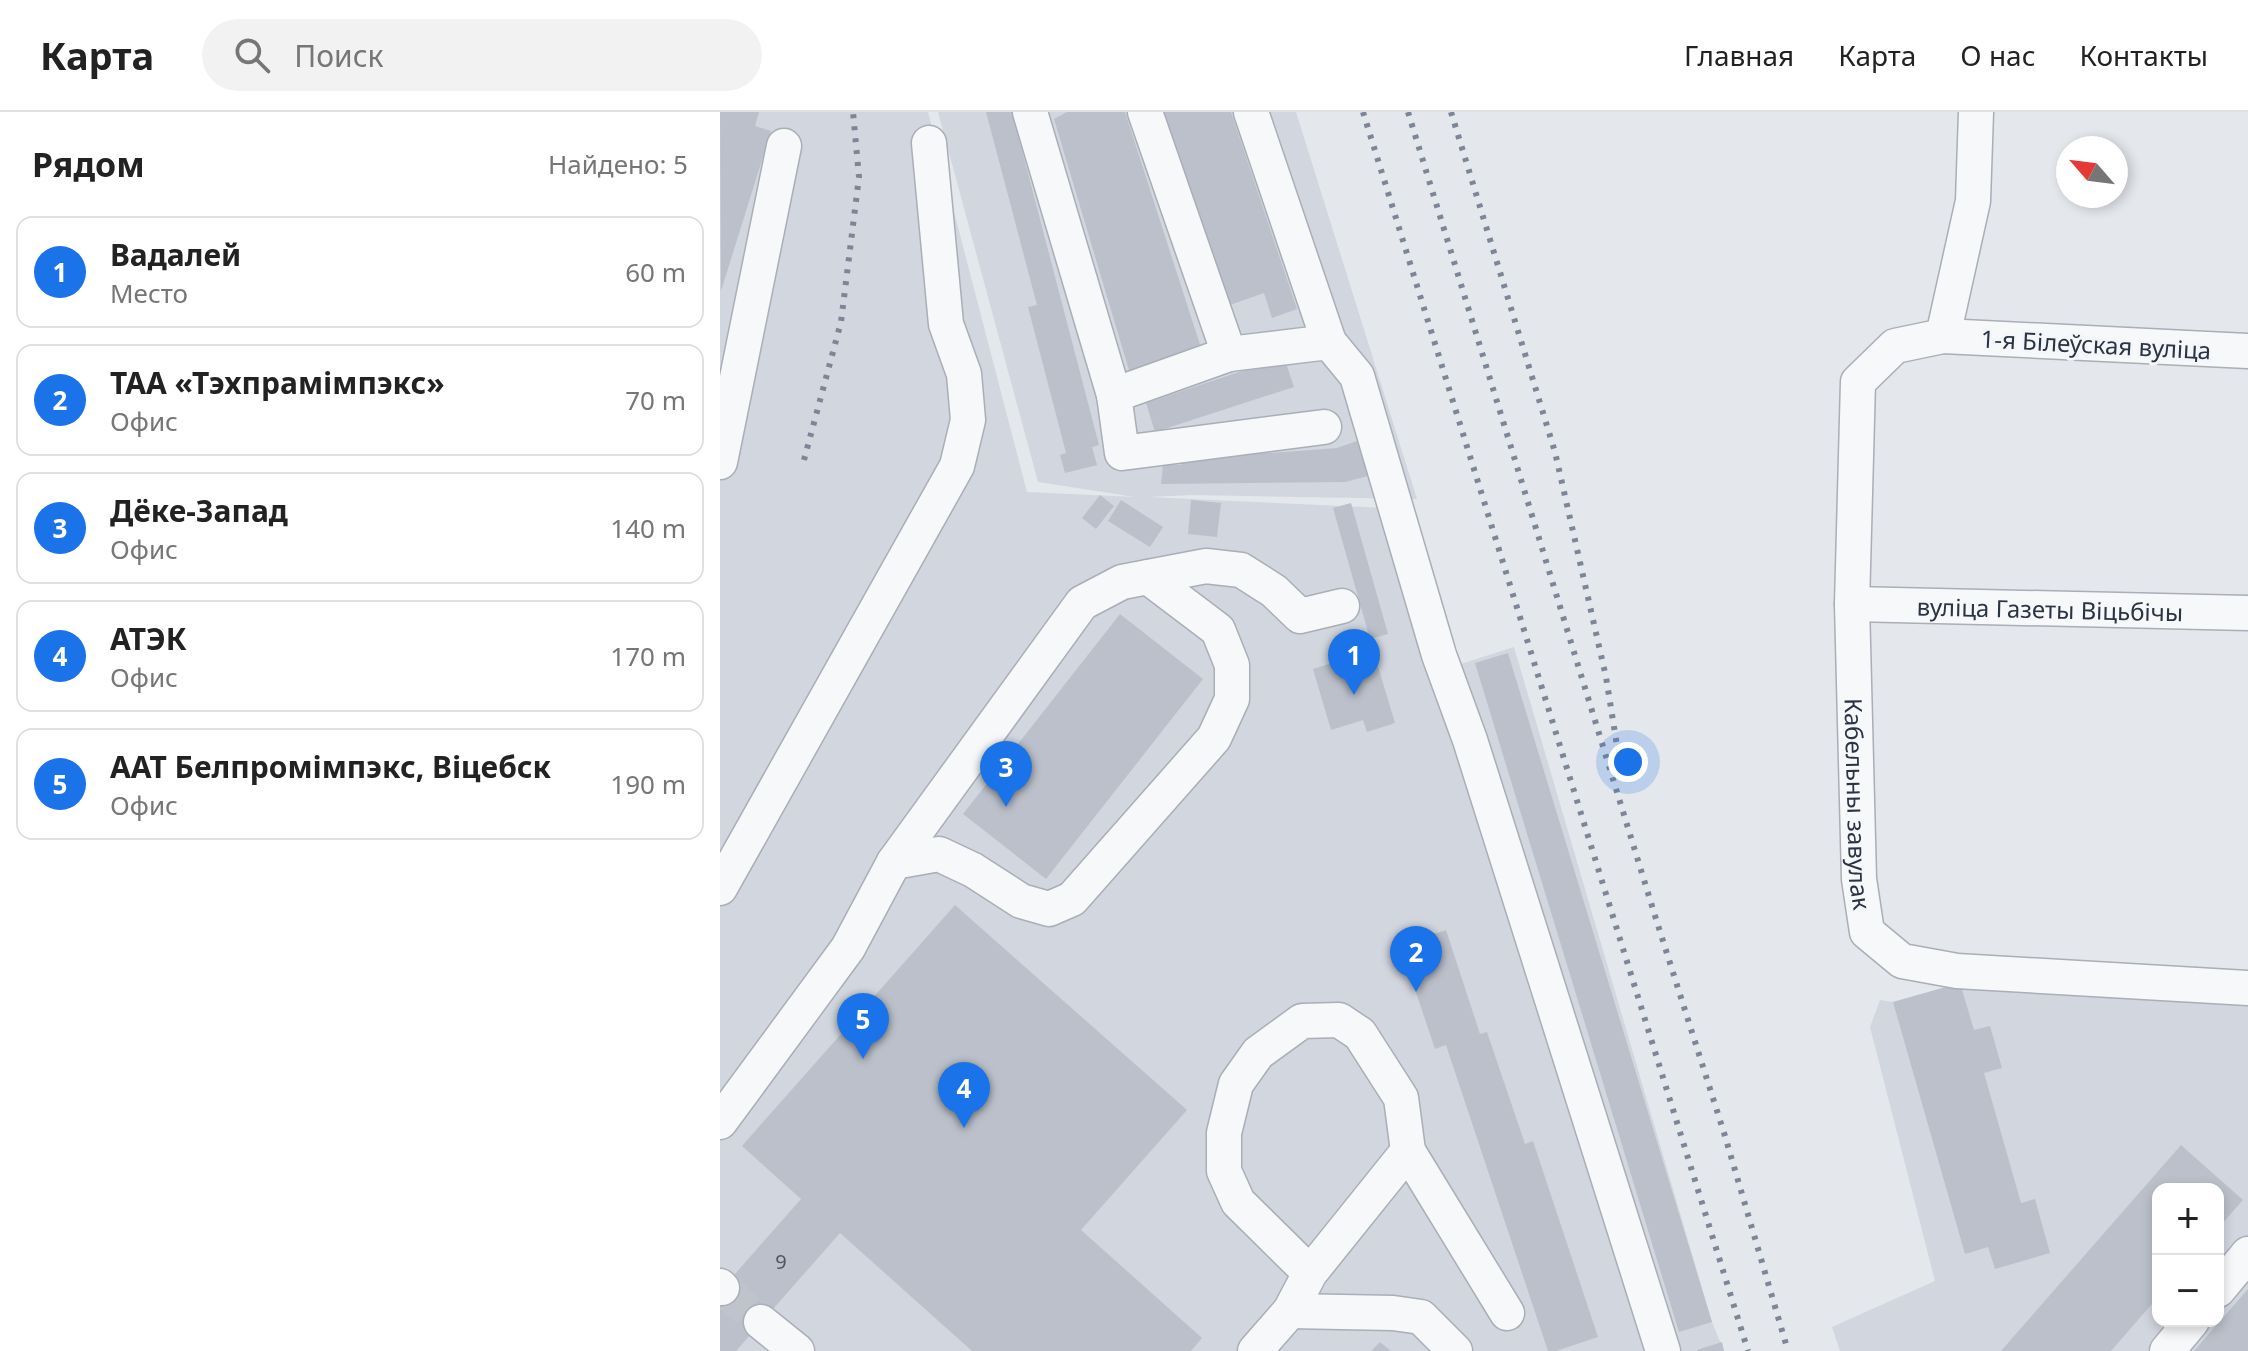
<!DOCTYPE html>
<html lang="ru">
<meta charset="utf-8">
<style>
body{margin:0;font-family:"Noto Sans",sans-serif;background:#f2f2f2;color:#222}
.controls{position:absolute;right:24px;bottom:24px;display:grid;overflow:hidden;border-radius:16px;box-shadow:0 4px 12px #0003}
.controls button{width:72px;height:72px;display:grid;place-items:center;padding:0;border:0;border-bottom:2px solid #e0e0e0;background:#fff;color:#222;font:40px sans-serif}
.compass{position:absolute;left:1336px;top:24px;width:72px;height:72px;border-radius:50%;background:#fff;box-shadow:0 4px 12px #0003;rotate:298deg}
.you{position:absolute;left:908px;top:650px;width:28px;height:28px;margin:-20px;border:6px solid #fff;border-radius:50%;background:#1a73e8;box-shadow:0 0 0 12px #1a73e833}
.badge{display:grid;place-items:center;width:52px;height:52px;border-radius:50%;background:#1a73e8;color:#fff;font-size:26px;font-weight:700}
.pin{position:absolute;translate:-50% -66px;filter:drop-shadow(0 2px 4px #0008)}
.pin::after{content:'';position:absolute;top:42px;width:28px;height:24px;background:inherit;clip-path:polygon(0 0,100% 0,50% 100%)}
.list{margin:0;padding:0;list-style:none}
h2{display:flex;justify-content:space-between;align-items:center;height:104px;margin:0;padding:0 32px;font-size:34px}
h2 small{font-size:26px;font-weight:400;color:#767676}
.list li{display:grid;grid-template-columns:52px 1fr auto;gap:24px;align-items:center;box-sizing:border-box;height:112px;margin:0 16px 16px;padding:0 16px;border:2px solid #e0e0e0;border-radius:16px}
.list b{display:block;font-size:30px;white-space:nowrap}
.list p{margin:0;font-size:26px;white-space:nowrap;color:#767676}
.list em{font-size:26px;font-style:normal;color:#767676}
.icon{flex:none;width:44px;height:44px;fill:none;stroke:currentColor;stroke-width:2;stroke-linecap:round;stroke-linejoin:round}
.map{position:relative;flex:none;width:1528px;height:1239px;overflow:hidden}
header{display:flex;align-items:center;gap:48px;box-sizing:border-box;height:112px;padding:0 40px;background:#fff;border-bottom:2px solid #e0e0e0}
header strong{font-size:38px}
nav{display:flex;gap:44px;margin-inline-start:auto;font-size:28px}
.search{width:560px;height:72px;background:#f2f2f2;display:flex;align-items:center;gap:20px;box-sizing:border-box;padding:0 28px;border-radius:44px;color:#767676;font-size:30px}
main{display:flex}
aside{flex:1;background:#fff}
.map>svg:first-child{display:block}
.built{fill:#d2d6de;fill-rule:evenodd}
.building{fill:#bbc0ca}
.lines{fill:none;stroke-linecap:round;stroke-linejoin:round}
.minor-tunnel{stroke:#bfc3cb;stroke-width:34;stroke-dasharray:34 17;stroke-linecap:butt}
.minor-casing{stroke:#a9aeb7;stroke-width:37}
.minor{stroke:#f7f8fa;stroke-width:34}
.rail{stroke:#7d8696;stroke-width:6;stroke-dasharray:4 8;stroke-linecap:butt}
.labels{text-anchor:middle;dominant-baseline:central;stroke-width:6;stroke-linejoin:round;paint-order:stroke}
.number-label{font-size:20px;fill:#4f5766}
.street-label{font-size:24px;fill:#2b3445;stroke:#f4f6f9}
</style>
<header>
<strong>Карта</strong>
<div class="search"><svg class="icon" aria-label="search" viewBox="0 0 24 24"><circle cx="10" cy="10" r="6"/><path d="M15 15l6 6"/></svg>Поиск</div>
<nav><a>Главная</a><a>Карта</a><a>О нас</a><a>Контакты</a></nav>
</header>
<main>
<aside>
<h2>Рядом<small>Найдено: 5</small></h2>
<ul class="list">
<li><span class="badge">1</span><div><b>Вадалей</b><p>Место</p></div><em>60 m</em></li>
<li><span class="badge">2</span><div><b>ТАА «Тэхпрамімпэкс»</b><p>Офис</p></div><em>70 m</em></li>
<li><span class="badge">3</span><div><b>Дёке-Запад</b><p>Офис</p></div><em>140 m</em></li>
<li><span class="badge">4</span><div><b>АТЭК</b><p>Офис</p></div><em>170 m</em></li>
<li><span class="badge">5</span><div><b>ААТ Белпромімпэкс, Віцебск</b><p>Офис</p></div><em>190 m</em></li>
</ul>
</aside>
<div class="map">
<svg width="1528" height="1239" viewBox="0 0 1528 1239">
<rect width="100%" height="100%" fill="#e4e7ec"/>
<path class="built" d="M0,0H208L307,380L415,385L318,370L218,0H576L697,387L473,383L428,385L665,396L716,560L794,535L992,1210L1004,1239H0Z
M1240,871L1528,892V1239H1120L1112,1215L1215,1169L1150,915L1160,888L1173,890ZM1438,1077H1498V1209H1438Z"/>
<path class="building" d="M0,0H39L35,14L51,19L1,179Z
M266,0H292L379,333L372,335L377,353L345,361L340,343L346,341L308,195L317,193Z
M347,0H405L483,242L411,265L334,7Z
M442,0H511L577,197L552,206L544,181L507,194Z
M564,245L574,275L435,320L426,291Z
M637,329L648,364L625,370L441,372L443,353H461L462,342L551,341L617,336Z
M380,383L394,394L376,417L362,406Z
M401,388L443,415L430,435L388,409Z
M471,388L501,391L497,425L468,422Z
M631,391L668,522L650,527L613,396Z
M400,502L483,567L326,767L243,702Z
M653,538L675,611L647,620L643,608L611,618L593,557Z
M788,541L992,1210L959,1220L755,551Z
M235,793L467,998L361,1118L482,1226L471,1239H252L120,1121L16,1239H0V1179L81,1087L22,1034Z
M726,818L760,922L767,920L805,1032L813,1029L878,1225L836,1239H828L726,933L715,937L680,833Z
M1240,871L1254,918L1270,914L1282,956L1264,961L1301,1091L1315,1087L1330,1141L1275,1157L1268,1135L1245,1142L1173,890Z
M1461,1033L1523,1088L1498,1116V1077H1438V1185L1391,1239H1281Z
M1528,1177V1239H1474Z
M660,1230L671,1239H651Z
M1002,1230L1004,1239H977V1238Z"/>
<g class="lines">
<path class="minor-tunnel" d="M2,1176L41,1210"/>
<defs>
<g id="minor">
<path d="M310,0L394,283L509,242"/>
<path d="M425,0L509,242L609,230L637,264L719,543L750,628L943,1239"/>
<path d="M531,0L609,230"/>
<path d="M1223,224L1253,89L1256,0"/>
<path id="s1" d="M1528,239L1223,224L1175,234L1138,270L1132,492L1139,767L1147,820L1182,849L1237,859L1528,876"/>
<path d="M394,283L402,341L604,315"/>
<path d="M0,350L64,34"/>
<path id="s2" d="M1132,492L1528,501"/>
<path d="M174,750L219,742L253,758L301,789L329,797L352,787L494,626L512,587V553L498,518L428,465"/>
<path d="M0,776L237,354L248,308L244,262L226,212L209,31"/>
<path d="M0,1010L128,836L174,750L362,491L402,470L486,454L521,458L554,479L580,504L622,494"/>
<path d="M688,1039L787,1201"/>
<path d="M0,1174L2,1176"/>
<path d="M1498,1178L1528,1142"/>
<path d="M570,1199L673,1201L701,1205L735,1239"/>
<path d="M41,1210L77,1239"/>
<path d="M535,1239L570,1199L590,1161L518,1090L504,1059V1021L516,972L538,941L582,909L619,908L640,922L681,986L688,1039L590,1161"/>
<path d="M1447,1239L1472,1209"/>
</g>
</defs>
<use href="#minor" class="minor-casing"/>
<use href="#minor" class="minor"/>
<path class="rail" d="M643,0L1028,1239
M688,0L936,807L1005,1024L1068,1239
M731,0L835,340L886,565L902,665
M84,348L121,210L139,65L133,0"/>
</g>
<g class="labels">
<g class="number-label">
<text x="61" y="1149">9</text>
</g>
<g class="street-label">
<text transform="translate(1376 232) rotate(3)">1-я Білеўская вуліца</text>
<text stroke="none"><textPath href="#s2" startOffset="198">вуліца Газеты Віцьбічы</textPath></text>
<text stroke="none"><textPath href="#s1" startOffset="828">Кабельны завулак</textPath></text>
</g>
</g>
</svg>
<div class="controls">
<button>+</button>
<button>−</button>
</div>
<svg class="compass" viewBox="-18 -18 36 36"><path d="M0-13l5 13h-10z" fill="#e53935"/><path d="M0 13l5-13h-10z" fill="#767676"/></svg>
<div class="you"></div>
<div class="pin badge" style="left:634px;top:583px">1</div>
<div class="pin badge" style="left:696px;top:880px">2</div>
<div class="pin badge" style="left:286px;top:695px">3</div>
<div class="pin badge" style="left:244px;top:1016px">4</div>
<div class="pin badge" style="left:143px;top:947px">5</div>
</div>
</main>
